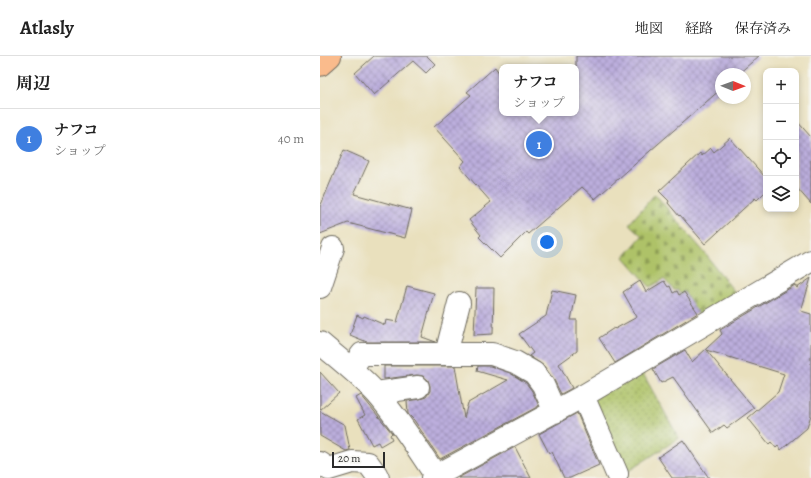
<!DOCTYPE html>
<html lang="ja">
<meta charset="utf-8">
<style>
body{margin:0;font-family:Alegreya,"Noto Serif JP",serif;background:#f6f6f6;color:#222}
.controls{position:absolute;right:12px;top:12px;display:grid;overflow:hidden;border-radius:8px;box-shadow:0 2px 6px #0003}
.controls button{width:36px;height:36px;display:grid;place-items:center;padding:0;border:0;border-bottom:1px solid #e0e0e0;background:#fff;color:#222;font:20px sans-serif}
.compass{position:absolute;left:395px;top:12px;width:36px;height:36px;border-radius:50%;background:#fff;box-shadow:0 2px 6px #0003;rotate:91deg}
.scale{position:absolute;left:12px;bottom:10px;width:53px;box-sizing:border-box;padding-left:4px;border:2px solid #2b2b2b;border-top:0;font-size:11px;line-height:14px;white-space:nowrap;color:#2b2b2b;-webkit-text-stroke:3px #f6f6f2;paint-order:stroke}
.you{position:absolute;left:227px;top:186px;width:14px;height:14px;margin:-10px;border:3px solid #fff;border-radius:50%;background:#1a73e8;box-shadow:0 0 0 6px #1a73e833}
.badge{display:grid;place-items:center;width:26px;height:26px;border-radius:50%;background:#b45309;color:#fff;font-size:13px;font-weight:700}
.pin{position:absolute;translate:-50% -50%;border:2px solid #fff;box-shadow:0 1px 4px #0006}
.popup{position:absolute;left:179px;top:8px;width:80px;height:52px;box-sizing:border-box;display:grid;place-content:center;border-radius:8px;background:#fff;filter:drop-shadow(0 1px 3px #0005);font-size:13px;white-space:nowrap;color:#767676}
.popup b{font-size:15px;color:#222}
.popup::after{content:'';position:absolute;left:50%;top:100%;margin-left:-8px;border:8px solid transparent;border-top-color:#fff}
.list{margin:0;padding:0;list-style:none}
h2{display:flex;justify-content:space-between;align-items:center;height:52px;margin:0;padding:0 16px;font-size:17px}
h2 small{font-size:13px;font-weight:400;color:#767676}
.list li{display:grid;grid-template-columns:26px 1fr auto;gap:12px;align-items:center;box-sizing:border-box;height:60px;padding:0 16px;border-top:1px solid #e0e0e0}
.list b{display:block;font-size:15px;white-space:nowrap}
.list p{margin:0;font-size:13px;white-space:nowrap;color:#767676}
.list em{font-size:13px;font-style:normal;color:#767676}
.icon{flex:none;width:22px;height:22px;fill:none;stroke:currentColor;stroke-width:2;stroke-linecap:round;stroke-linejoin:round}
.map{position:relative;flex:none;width:491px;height:422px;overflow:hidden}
header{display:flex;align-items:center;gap:24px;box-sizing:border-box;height:56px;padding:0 20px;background:#fff;border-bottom:1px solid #e0e0e0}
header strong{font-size:19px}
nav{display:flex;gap:22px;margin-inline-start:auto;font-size:14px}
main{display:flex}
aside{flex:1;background:#fff}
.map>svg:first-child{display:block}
.grass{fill:url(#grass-dots);stroke:#6c7649}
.cemetery{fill:url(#cemetery-stones);stroke:#6c7649}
.building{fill:url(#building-cross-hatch)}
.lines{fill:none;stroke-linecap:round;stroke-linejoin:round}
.minor-casing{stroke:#6e6a5e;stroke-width:24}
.highway-casing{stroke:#6e6a5e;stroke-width:24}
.minor{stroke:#fff;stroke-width:22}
.highway{stroke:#fabb8c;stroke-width:22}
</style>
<header>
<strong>Atlasly</strong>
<nav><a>地図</a><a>経路</a><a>保存済み</a></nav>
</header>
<main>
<aside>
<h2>周辺<small></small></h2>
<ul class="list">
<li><span class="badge" style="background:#3f7fe0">1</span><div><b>ナフコ</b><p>ショップ</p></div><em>40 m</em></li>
</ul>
</aside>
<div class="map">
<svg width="491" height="422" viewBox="0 0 491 422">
<defs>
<pattern id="grass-dots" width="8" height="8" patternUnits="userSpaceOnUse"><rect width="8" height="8" fill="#aec267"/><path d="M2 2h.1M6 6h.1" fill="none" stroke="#8e9e55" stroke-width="1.8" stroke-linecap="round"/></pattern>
<pattern id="cemetery-stones" width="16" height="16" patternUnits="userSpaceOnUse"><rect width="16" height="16" fill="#aec267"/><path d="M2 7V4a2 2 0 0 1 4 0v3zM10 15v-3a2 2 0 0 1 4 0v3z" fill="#8e9e55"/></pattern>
<pattern id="building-cross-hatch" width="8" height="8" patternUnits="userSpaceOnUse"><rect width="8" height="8" fill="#bcaedd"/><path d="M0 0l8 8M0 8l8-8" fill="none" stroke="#998eb3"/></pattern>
</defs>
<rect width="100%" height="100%" fill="#f6f6f2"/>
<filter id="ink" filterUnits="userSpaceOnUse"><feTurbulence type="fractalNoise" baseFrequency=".025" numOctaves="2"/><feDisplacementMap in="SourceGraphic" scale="8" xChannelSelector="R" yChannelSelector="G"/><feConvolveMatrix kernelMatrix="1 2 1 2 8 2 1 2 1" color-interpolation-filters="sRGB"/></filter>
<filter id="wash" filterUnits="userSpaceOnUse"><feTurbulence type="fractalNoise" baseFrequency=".012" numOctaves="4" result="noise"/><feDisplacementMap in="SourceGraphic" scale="16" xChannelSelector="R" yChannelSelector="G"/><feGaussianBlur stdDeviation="0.9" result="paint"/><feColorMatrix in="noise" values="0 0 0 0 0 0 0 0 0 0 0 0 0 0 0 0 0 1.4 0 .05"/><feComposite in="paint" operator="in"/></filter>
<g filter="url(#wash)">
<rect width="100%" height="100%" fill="#e9e0bd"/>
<path class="grass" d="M321,314L359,382L304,418L270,340Z"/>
<path class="cemetery" d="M335,138L384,196L416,238L379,259L364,236L360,238L358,234H354L344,223L330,231L304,201L322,180L309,168Z"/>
<g id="blocks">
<path class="building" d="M54,0H107L115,8L106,17L93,5L54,39L35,17Z
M256,0H439L418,18H401V33L275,143L262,131L208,178L206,176L180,202L159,181L161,179L149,164L171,146L140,111L145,105L114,71L151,39L147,36L175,11L182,21V57H256Z
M476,64L491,81V148L476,131Z
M410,82L446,122V135L437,144L435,142L385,188L360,159L359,160L348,147L349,145L339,135L380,97L382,100L391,92L394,96Z
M24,94L49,105L34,138L92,154L85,182L28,167L0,178V151Z
M491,222L481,255L491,258V359L487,372L461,394L458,390L456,392L451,386L449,388L428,362L458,336L464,318L386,294L434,352L407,372L404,369L393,377L353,321L341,327L333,313L365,294L372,306L402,278L400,274L475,229L477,232Z
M320,225L326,236L344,225L348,231L350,230L353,237L357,235L359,239L364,236L378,257L295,307L279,282L294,272L295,273L317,261L303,236Z
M87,230L114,237L102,281L116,286H47L30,279L37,259L43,262L44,260L65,269L66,264L77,266Z
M156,232H174L173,278L154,279Z
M232,234L256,239L251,264H257V295L239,308L252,332L241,338L234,324L224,310L209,300L213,297L199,278L226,260Z
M64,310H135L144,362L148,347L188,324L157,315L158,310H170L190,317L206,327L212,335L219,350L120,403L94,364L88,358L87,345L100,343L106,341L110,335V330L108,324L103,320L97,319L64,323Z
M0,316L19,337L0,354Z
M41,339L72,377L70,379L72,383L60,390L58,386L52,389L38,363L45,359L36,342Z
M0,355L25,369L30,394L26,395L0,380Z
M257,357L279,409L250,422H244L232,396L229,397L219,378Z
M363,384L389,422H352L338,401Z
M195,391L211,422H138Z"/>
</g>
</g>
<g filter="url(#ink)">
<use href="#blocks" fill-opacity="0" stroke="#6e6a5e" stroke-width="1"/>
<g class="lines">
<defs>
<path id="minor" d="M0,231L13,192
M0,287C19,303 40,319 57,338C79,363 97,392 116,420
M126,298L139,247
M31,313L42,298H172L195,306L214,317L223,329L235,356
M56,337L98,331
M263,340L297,418
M0,407L9,413L32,406L48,407L56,418L58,422
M112,422L263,340L491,205"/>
<path id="highway" d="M0,9L10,0"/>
</defs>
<use href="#minor" class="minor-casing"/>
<use href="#highway" class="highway-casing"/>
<use href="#minor" class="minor"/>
<use href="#highway" class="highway"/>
</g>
</g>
</svg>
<div class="controls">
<button>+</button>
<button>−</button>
<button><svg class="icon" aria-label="locate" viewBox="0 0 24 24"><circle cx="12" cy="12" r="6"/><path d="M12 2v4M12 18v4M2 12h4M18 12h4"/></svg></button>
<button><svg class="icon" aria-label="layers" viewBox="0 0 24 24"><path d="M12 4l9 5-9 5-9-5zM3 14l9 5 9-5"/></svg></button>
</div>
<svg class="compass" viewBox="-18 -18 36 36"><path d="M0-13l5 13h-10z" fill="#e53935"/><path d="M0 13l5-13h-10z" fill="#767676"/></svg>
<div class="scale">20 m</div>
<div class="you"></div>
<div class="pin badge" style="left:219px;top:88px;background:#3f7fe0">1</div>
<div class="popup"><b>ナフコ</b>ショップ</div>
</div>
</main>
